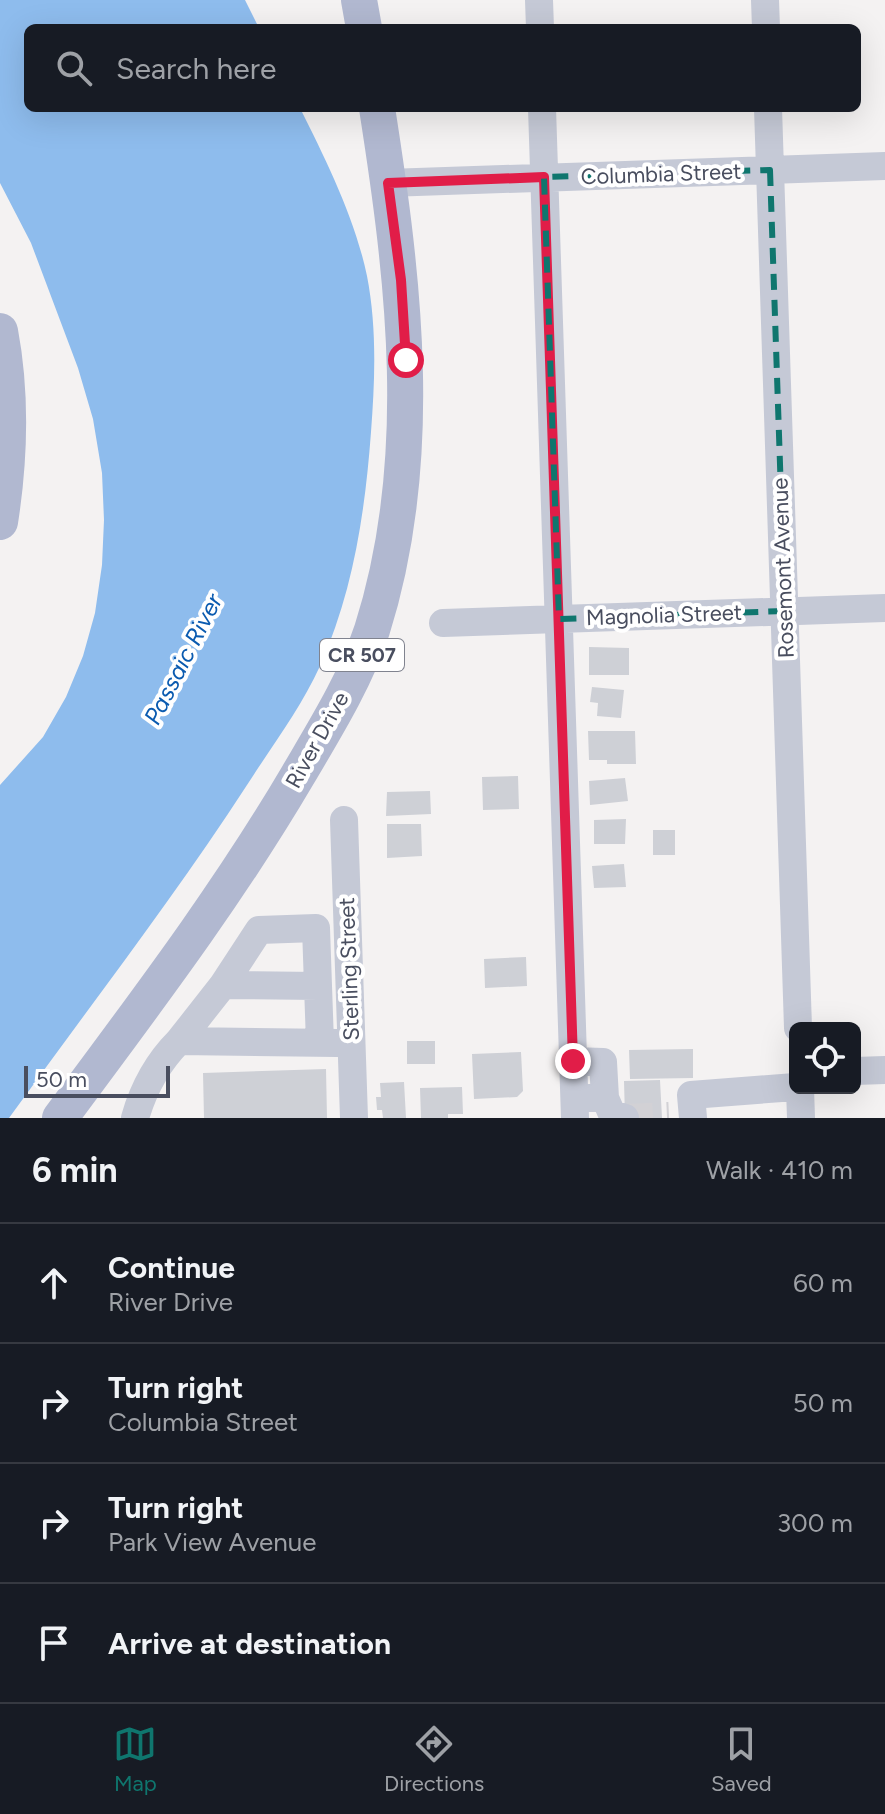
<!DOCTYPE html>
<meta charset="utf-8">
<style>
body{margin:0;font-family:Figtree,sans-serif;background:#242831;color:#f1f3f6}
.controls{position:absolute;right:24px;bottom:24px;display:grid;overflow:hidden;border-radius:12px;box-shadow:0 8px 32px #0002}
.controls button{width:72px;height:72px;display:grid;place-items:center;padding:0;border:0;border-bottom:2px solid #363941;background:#171b24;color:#f1f3f6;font:40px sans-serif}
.scale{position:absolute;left:24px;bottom:20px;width:146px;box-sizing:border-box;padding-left:8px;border:4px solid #494e5f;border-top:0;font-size:22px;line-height:28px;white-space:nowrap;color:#494e5f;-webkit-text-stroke:6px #fff;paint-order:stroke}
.stop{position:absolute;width:24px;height:24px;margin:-18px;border:6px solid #e11d48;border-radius:50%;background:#fff}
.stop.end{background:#e11d48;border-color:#fff;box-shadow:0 2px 8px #0008}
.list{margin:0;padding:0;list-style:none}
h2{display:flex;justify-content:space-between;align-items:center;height:104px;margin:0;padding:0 32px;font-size:34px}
h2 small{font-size:26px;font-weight:400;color:#9ea1a6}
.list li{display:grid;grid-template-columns:52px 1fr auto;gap:24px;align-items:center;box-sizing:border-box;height:120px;padding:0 32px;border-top:2px solid #363941}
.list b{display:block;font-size:30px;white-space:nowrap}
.list p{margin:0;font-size:26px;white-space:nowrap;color:#9ea1a6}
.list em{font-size:26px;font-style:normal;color:#9ea1a6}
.icon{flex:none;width:44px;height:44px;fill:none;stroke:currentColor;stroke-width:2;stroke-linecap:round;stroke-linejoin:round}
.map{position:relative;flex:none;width:885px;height:1118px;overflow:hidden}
.search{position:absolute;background:#171b24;box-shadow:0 8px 32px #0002;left:24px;right:24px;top:24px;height:88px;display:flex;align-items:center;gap:20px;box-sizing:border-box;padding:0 28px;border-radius:12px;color:#9ea1a6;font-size:30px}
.sheet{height:584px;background:#171b24}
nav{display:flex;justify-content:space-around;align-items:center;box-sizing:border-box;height:112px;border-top:2px solid #363941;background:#171b24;font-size:22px;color:#9ea1a6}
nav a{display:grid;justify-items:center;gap:4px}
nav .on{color:#0f766e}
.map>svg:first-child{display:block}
.water{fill:#8ebced}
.building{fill:#ced0d6}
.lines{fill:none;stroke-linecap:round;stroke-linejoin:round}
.minor-tunnel{stroke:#d2d1d5;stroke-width:28;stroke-dasharray:28 14;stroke-linecap:butt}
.minor{stroke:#c5c9d6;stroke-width:28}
.major{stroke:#b1b8d0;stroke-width:36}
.route{stroke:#e11d48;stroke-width:10}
.marked{fill:none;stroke:#0f766e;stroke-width:6;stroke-dasharray:16 10;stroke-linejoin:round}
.labels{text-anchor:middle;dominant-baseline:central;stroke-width:8;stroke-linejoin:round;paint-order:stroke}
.shield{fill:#fff;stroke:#80838f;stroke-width:2}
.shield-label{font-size:20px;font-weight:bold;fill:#494e5f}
.street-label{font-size:22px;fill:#494e5f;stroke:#fff}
.water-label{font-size:24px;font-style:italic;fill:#0b5bb0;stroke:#fff}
</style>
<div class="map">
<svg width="885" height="1118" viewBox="0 0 885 1118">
<rect width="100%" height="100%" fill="#f4f2f2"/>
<path class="water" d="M0,0H245L259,28H28V108H300C326,160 355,218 367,276C377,327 375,380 371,432C365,513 353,592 320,666C301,708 272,746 247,785C173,899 89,1007 9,1118H0V785L43,737L66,697L83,656L95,613L102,565L104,520L102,473L93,419L78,368L31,243L0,183Z"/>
<path class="building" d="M589,647L629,648V675H589Z
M592,687L624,690L621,718L597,716L598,703L590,702Z
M588,731H635L636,764H607V760H589Z
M518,776L519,809L483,810L482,777Z
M625,778L628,801L590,805L589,781Z
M430,791L431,814L386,816L387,792Z
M626,819L625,844H594V820Z
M387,824H421L422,856L387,858Z
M653,830H675V855H653Z
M624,864L626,887L594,888L592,866Z
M526,957L527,986L485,988L484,959Z
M407,1041H435V1064H407Z
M693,1049V1078L630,1079L629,1050Z
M521,1052L523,1091L517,1097L474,1099L472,1054Z
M326,1069L327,1118H204L203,1073Z
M660,1080L662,1118H625L624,1081Z
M404,1082L406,1118H383L382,1110H377L376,1097H381L380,1083Z
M462,1087L463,1114H448V1118H421L420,1088Z"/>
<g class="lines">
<path class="minor-tunnel" d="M625,1118L669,1116"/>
<path class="minor" d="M539,0L540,28
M765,0L766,28
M542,108L575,1118
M768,108L798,1028
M388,183L885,166
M443,623L885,608
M344,820L354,1118
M223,985L318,986
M179,1041L223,985L259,930L316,928L320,1043
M573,1061L603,1062L605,1098
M855,1071L885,1070
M800,1088L801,1118
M589,1098H605L612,1114L625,1118
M135,1118C143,1090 158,1062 179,1041L337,1043
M693,1118L691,1095L795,1087"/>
<path class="major" d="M359,0L364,28
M0,331C12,395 10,458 0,522
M60,1118C143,1006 227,896 298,775C325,729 355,681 372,630C426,460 404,280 377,108"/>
</g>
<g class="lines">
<path class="route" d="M406,360L401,280L388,183L544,177L573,1061"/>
</g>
<path class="marked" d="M770,170L785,611L559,619L544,177Z"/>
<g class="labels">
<rect class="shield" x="320" y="639" width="84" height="32" rx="6"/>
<g class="shield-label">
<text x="362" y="655">CR 507</text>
</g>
<g class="street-label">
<text transform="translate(661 174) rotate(-2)">Columbia Street</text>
<text transform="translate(783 568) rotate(-92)">Rosemont Avenue</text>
<text transform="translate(664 615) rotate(-2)">Magnolia Street</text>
<text transform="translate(317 740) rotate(-61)">River Drive</text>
<text transform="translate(349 969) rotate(-92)">Sterling Street</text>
</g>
<g class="water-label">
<text transform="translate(183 659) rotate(-63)">Passaic River</text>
</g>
</g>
</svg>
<div class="controls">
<button><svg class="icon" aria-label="locate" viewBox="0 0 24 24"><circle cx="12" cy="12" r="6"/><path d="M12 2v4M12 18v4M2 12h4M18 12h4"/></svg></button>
</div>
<div class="scale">50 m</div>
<div class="stop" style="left:406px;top:360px"></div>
<div class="stop end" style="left:573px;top:1061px"></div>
<div class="search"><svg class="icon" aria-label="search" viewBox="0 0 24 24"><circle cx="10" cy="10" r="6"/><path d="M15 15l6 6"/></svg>Search here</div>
</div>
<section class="sheet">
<h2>6 min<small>Walk · 410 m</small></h2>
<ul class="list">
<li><svg class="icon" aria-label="ahead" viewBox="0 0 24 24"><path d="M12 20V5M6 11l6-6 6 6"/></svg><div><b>Continue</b><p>River Drive</p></div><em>60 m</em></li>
<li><svg class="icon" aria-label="right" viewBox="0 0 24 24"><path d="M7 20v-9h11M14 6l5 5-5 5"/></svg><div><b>Turn right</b><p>Columbia Street</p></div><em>50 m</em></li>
<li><svg class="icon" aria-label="right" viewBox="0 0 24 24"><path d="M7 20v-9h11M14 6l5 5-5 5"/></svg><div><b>Turn right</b><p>Park View Avenue</p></div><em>300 m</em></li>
<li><svg class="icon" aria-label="arrive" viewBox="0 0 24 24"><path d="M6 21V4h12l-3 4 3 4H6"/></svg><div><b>Arrive at destination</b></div></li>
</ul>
</section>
<nav>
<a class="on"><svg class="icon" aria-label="map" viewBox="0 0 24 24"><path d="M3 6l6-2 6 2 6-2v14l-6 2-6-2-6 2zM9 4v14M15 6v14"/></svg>Map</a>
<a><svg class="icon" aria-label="directions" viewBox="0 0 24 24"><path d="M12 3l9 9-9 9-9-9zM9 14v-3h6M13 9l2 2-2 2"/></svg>Directions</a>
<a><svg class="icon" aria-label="saved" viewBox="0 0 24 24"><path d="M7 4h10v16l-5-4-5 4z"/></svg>Saved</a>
</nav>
